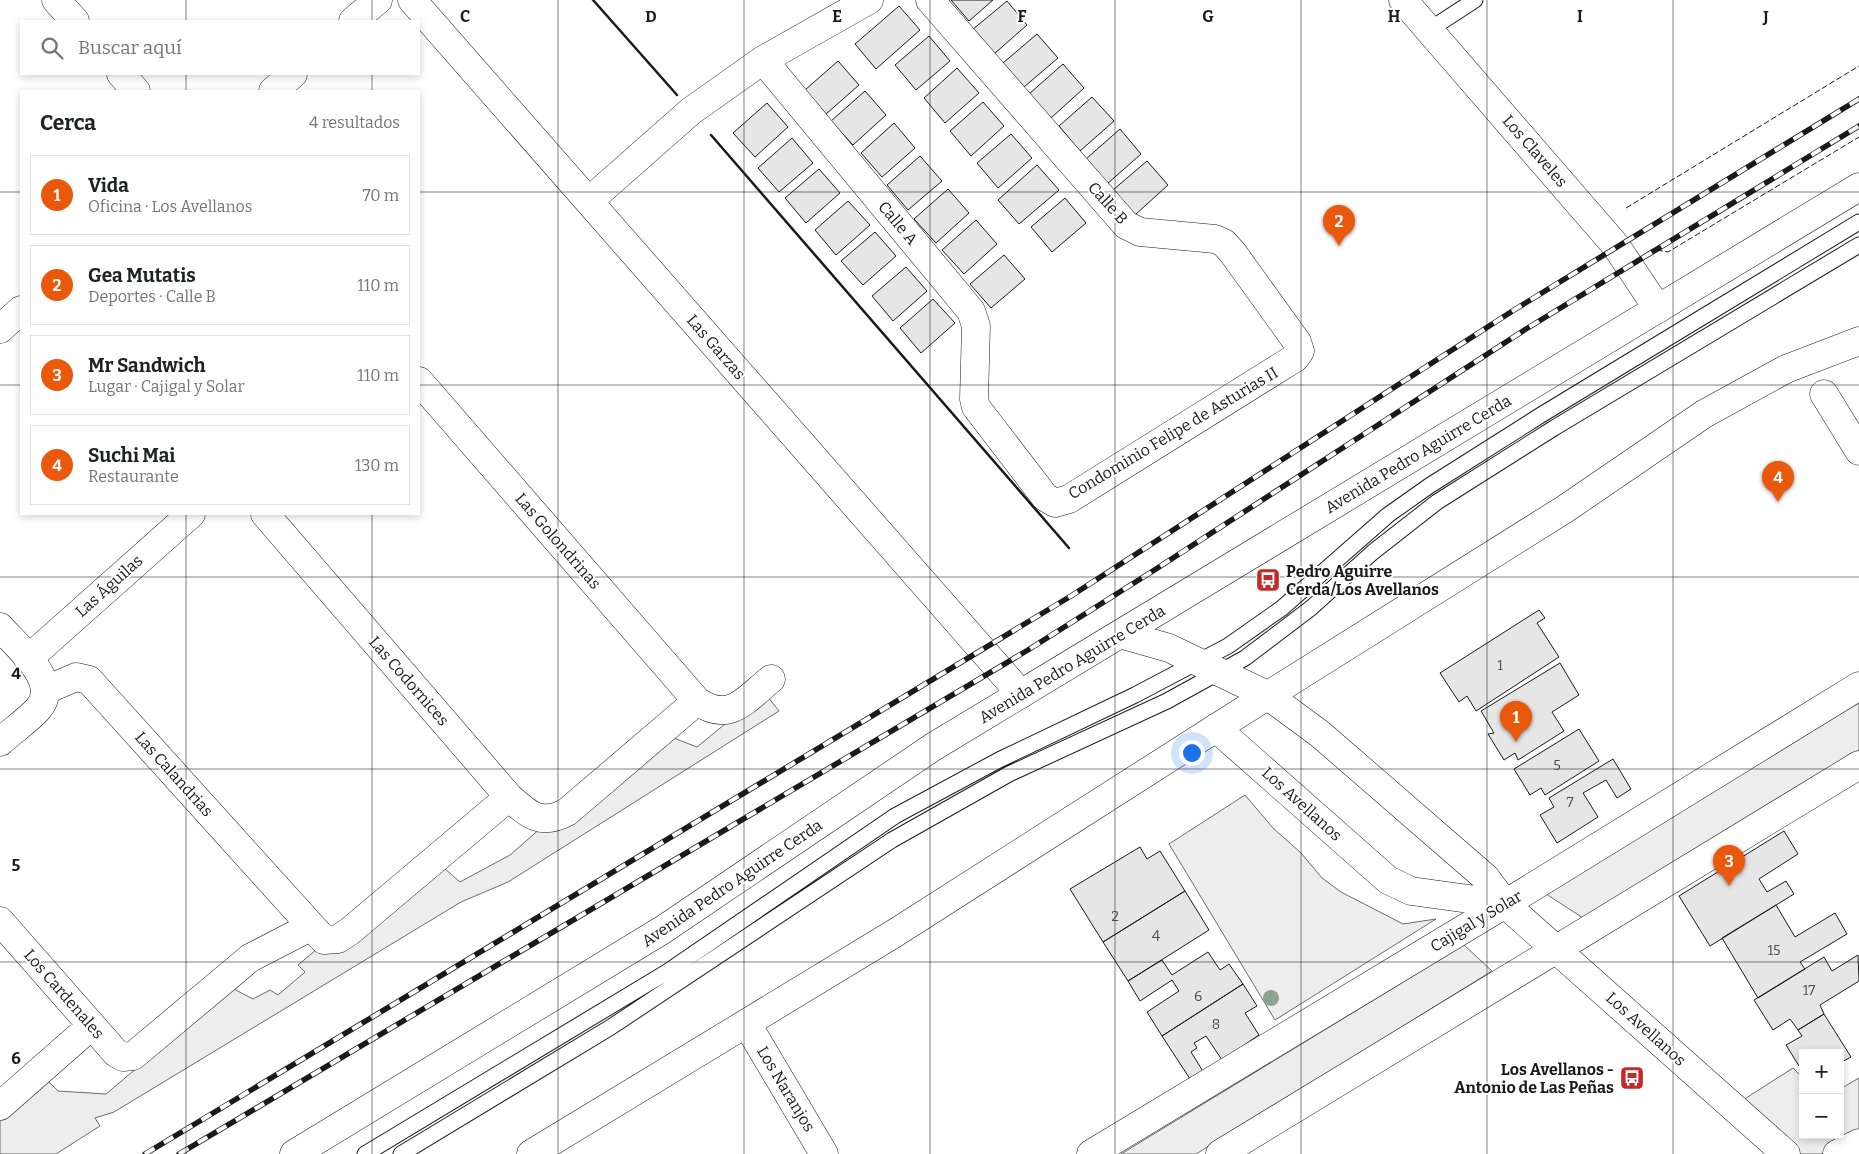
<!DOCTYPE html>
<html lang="es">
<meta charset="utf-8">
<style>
body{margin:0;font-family:Bitter,serif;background:#f2f2f2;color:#202124}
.controls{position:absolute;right:15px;bottom:15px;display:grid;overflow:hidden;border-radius:0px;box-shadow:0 2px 8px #0003}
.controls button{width:45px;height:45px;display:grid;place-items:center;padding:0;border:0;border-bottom:1px solid #e0e0e0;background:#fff;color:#202124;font:25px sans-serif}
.you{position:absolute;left:1191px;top:752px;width:18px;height:18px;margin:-12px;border:4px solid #fff;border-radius:50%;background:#1a73e8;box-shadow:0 0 0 8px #1a73e833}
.badge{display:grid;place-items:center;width:32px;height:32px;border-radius:50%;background:#ea580c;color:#fff;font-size:16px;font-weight:700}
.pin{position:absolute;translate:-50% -41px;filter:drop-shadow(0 1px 2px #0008)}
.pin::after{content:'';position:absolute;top:26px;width:18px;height:15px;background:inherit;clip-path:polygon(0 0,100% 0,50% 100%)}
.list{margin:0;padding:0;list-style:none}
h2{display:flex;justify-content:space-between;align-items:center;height:65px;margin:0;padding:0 20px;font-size:21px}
h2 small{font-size:16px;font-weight:400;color:#757577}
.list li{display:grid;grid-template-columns:32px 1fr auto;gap:15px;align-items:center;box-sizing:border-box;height:80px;margin:0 10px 10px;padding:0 10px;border:1px solid #e0e0e0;border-radius:0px}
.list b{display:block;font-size:19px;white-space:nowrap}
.list p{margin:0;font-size:16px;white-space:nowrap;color:#757577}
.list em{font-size:16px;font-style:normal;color:#757577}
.icon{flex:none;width:28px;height:28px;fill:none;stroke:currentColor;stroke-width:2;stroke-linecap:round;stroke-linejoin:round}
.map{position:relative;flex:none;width:1859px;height:1154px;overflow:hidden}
.search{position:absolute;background:#fff;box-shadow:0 2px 8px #0003;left:20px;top:20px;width:400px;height:55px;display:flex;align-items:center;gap:12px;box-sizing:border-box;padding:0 18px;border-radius:0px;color:#757577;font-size:19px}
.panel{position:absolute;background:#fff;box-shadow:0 2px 8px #0003;left:20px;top:90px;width:400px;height:425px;border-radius:0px}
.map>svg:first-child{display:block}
.green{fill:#ededed;stroke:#6a6a6a}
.building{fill:#e6e6e6;stroke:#1a1a1a}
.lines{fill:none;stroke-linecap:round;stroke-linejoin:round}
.lane-casing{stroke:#1a1a1a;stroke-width:17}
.street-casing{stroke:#1a1a1a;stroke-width:29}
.secondary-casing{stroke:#1a1a1a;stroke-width:29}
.highway-casing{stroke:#1a1a1a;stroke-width:29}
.lane{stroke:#fff;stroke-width:15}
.street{stroke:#fff;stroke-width:28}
.secondary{stroke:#fff;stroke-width:28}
.highway{stroke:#fff;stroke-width:28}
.rail-casing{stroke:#1a1a1a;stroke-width:5.5}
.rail{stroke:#fff;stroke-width:4;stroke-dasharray:11;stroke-linecap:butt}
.fence{stroke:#1a1a1a;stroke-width:1;stroke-dasharray:6 2.5;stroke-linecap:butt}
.wall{stroke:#1a1a1a;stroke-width:2.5}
.tree{fill:#8aa48f}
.grid{fill:none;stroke:#1a1a1a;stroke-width:1;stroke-opacity:0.55}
.labels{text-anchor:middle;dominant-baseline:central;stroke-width:4;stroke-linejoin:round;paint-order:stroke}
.number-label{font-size:14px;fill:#4d4d4d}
.street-label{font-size:16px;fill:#1a1a1a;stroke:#fff}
.poi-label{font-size:16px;font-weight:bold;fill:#1a1a1a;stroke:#fff;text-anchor:start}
.grid-label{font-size:16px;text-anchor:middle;font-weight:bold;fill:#1a1a1a;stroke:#fff;stroke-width:4;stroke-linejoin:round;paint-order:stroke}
</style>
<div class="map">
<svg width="1859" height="1154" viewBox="0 0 1859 1154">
<rect width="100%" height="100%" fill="#fff"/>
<path class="green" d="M764,692L779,711L508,882L461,902L114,1112L95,1118L100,1126L56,1154H0V1116L44,1077L58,1091L106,1094L232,988L253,999L270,990L278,995L305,972L298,965L414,867L435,860L460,882L510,855L653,730L697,747Z
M1859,703V750L1583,918L1543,892Z
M1245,795L1273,828L1301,853L1322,878L1341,892L1403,924L1436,919L1275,1020L1169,844Z
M1464,945L1492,971L1196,1154H1121Z
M1793,1068L1803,1078V1135H1840V1089L1859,1078V1154H1798L1743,1100Z"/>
<path class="building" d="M951,0H993L969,21Z
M1007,1L1027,25L994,54L972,30Z
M899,6L920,30L876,69L855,44Z
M1037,34L1058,58L1024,87L1003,63Z
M929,36L950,61L916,90L895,65Z
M838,61L859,85L826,114L805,90Z
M1063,64L1084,88L1051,118L1029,94Z
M957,68L979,93L945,123L924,98Z
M865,91L886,115L853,145L831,121Z
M1092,97L1114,121L1080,151L1059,126Z
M983,102L1004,126L971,156L950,131Z
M767,103L788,127L755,157L733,133Z
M894,123L915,148L882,177L861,153Z
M1120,129L1141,154L1107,184L1086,159Z
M1011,134L1032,158L998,188L977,163Z
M792,138L813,163L779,192L758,168Z
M920,156L942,181L908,210L887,185Z
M1147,161L1168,185L1135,215L1113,190Z
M1037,165L1059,190L1019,224L998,200Z
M819,169L840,193L806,223L785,198Z
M948,189L969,213L936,243L914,219Z
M1065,198L1086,223L1052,252L1031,227Z
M848,201L870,225L836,255L815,230Z
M976,220L997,244L964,274L942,250Z
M875,232L896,256L863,285L841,261Z
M1004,255L1025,279L991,308L970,284Z
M906,267L927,291L893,321L872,296Z
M933,299L955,323L921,353L900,328Z
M1539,610L1545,618L1537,623L1559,657L1476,711L1467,696L1459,702L1440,673Z
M1560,663L1579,695L1552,712L1564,731L1518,760L1515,753L1504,760L1488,734L1494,733L1481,711Z
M1579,729L1599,761L1545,795L1541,788L1530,795L1514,769Z
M1613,759L1631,789L1617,798L1606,780L1583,793L1598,817L1557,843L1540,815L1554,807L1549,798Z
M1784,831L1798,854L1759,879L1767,892L1786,881L1794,894L1710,946L1679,896Z
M1140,847L1147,859L1160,851L1185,891L1103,942L1070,889Z
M1185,891L1209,930L1128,981L1103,942Z
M1776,905L1795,937L1835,913L1847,934L1800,962L1805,969L1758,998L1722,938Z
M1208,952L1220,970L1229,964L1243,984L1162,1036L1147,1012L1179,991L1172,980L1140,1001L1128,981L1162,960L1172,975Z
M1858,955L1859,981L1820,1005L1824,1014L1798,1030L1790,1019L1773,1030L1754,1000L1824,957L1832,971Z
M1243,984L1257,1006L1245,1013L1259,1035L1222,1060L1206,1036L1194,1043L1197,1048L1191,1052L1204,1073L1192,1082L1162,1036Z
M1824,1014L1851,1057L1840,1063V1053H1803V1064L1799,1066L1786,1045L1802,1036L1798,1030Z"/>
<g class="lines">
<defs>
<path id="lane" d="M1429,30L1475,0
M365,1154L667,972L895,816L999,760L1135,695L1228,646L1282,608L1388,515L1429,486L1541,415L1859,222
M401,1154L611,1027L892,840L1009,774L1167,701L1245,658L1311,608L1373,552L1437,502L1554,428L1859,245"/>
<path id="street" d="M56,0L75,21
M412,0L1021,694
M353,21L378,0
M763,60L971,311L976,326L974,399L976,407L1045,497L1055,503L1069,499L1295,358L1300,351L1297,342L1233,253L1224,243L1215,239L1140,232L1126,225L930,0
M121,74L136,91
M273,91L293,74
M589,201L691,111L763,60L869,0
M0,329L21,310
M419,381L697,701
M1824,394L1859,451
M265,514L509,797C529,815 541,826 567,812L697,701C730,724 746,699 771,679
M0,627C17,647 62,682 38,709C27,721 12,731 0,742
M28,659L191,514
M46,690L76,677L89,680L324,940L338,939L350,931L509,797
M0,921L116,1053L123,1057L133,1056L250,958L310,927
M747,1024L824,1154
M0,1106L91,1026
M1091,1154L1505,904L1859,686
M1220,1154L1859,765
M1837,1154L1859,1143"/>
<path id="secondary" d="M1403,0L1616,246L1658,309
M1267,695L1320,734L1486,878L1505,904L1786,1154
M1216,728L1388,880L1411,891L1505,904"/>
<path id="highway" d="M1120,634L1169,648L1267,695
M294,1154L664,929L933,747L1859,187
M531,1154L895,933L1216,728L1565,509L1704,414L1786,369L1859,341"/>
</defs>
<use href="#lane" class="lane-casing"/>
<use href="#street" class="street-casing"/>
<use href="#secondary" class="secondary-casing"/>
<use href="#highway" class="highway-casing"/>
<use href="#lane" class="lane"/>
<use href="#street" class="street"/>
<use href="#secondary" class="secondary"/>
<use href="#highway" class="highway"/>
<defs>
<path id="rail" d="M145,1154L1071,596L1514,310L1859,99
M179,1154L1028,650L1156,569L1526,329L1859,126"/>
</defs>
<use href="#rail" class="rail-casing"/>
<use href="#rail" class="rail"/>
<path class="fence" d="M1626,208L1859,66
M1657,250L1668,252L1859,137"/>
<path class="wall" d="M593,0L677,95
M711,135L1069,548"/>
</g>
<circle class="tree" cx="1271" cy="998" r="8"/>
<path class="grid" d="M186,0V21M372,0V21M558,0V1154M744,0V1154M930,0V1154M1115,0V1154M1301,0V1154M1487,0V1154M1673,0V1154M186,74V91M372,74V91M0,192H21M419,192H1859M0,385H21M419,385H1859M186,514V1154M372,514V1154M0,577H1859M0,769H1859M0,962H1859"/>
<defs>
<symbol id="bus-square" viewBox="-11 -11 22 22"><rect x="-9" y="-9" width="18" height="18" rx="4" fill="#c62828" stroke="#fff"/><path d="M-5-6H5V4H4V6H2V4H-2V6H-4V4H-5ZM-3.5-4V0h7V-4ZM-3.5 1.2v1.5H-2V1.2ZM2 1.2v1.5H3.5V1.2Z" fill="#fff"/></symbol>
</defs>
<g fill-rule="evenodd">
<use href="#bus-square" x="1254" y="566" width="28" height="28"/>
<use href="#bus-square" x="1618" y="1064" width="28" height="28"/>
</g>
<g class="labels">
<g class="number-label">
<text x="1500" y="665">1</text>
<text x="1557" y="765">5</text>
<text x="1570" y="802">7</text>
<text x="1115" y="916">2</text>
<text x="1156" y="936">4</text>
<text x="1774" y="950">15</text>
<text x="1809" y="990">17</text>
<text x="1198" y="996">6</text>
<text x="1216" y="1024">8</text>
</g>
<g class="street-label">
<text transform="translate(1535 151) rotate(49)">Los Claveles</text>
<text transform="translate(1108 203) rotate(48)">Calle B</text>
<text transform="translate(898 223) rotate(50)">Calle A</text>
<text transform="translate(716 347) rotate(49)">Las Garzas</text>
<text transform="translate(1173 433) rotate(-31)">Condominio Felipe de Asturias II</text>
<text transform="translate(1418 454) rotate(-31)">Avenida Pedro Aguirre Cerda</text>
<text transform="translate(558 541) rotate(49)">Las Golondrinas</text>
<text transform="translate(109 586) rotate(-42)">Las Águilas</text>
<text transform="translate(1072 664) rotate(-31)">Avenida Pedro Aguirre Cerda</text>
<text transform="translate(409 681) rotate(49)">Las Codornices</text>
<text transform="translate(174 774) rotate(48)">Las Calandrias</text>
<text transform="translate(1302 804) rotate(42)">Los Avellanos</text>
<text transform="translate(732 883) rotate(-34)">Avenida Pedro Aguirre Cerda</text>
<text transform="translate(1476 921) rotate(-31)">Cajigal y Solar</text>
<text transform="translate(64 994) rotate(49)">Los Cardenales</text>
<text transform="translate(1646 1029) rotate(42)">Los Avellanos</text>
<text transform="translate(786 1089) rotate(59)">Los Naranjos</text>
</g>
<g class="poi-label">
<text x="1286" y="571">Pedro Aguirre<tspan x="1286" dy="18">Cerda/Los Avellanos</tspan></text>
<text x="1614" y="1069" text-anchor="end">Los Avellanos -<tspan x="1614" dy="18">Antonio de Las Peñas</tspan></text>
</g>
</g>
<g class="grid-label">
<text x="465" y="22">C</text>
<text x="651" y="22">D</text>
<text x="837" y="22">E</text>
<text x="1022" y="22">F</text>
<text x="1208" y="22">G</text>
<text x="1394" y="22">H</text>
<text x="1580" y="22">I</text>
<text x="1766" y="22">J</text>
<text x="16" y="679">4</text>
<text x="16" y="871">5</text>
<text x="16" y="1064">6</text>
</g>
</svg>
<div class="controls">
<button>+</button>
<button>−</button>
</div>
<div class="you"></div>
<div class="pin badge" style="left:1516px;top:742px">1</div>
<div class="pin badge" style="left:1339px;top:246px">2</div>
<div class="pin badge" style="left:1729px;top:886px">3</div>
<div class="pin badge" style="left:1778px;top:502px">4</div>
<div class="search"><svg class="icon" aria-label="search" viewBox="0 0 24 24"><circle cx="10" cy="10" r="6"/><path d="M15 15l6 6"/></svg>Buscar aquí</div>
<section class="panel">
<h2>Cerca<small>4 resultados</small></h2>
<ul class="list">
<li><span class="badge">1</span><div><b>Vida</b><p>Oficina · Los Avellanos</p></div><em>70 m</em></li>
<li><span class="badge">2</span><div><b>Gea Mutatis</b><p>Deportes · Calle B</p></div><em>110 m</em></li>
<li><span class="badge">3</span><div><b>Mr Sandwich</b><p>Lugar · Cajigal y Solar</p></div><em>110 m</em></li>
<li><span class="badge">4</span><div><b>Suchi Mai</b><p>Restaurante</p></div><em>130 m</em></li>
</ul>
</section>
</div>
